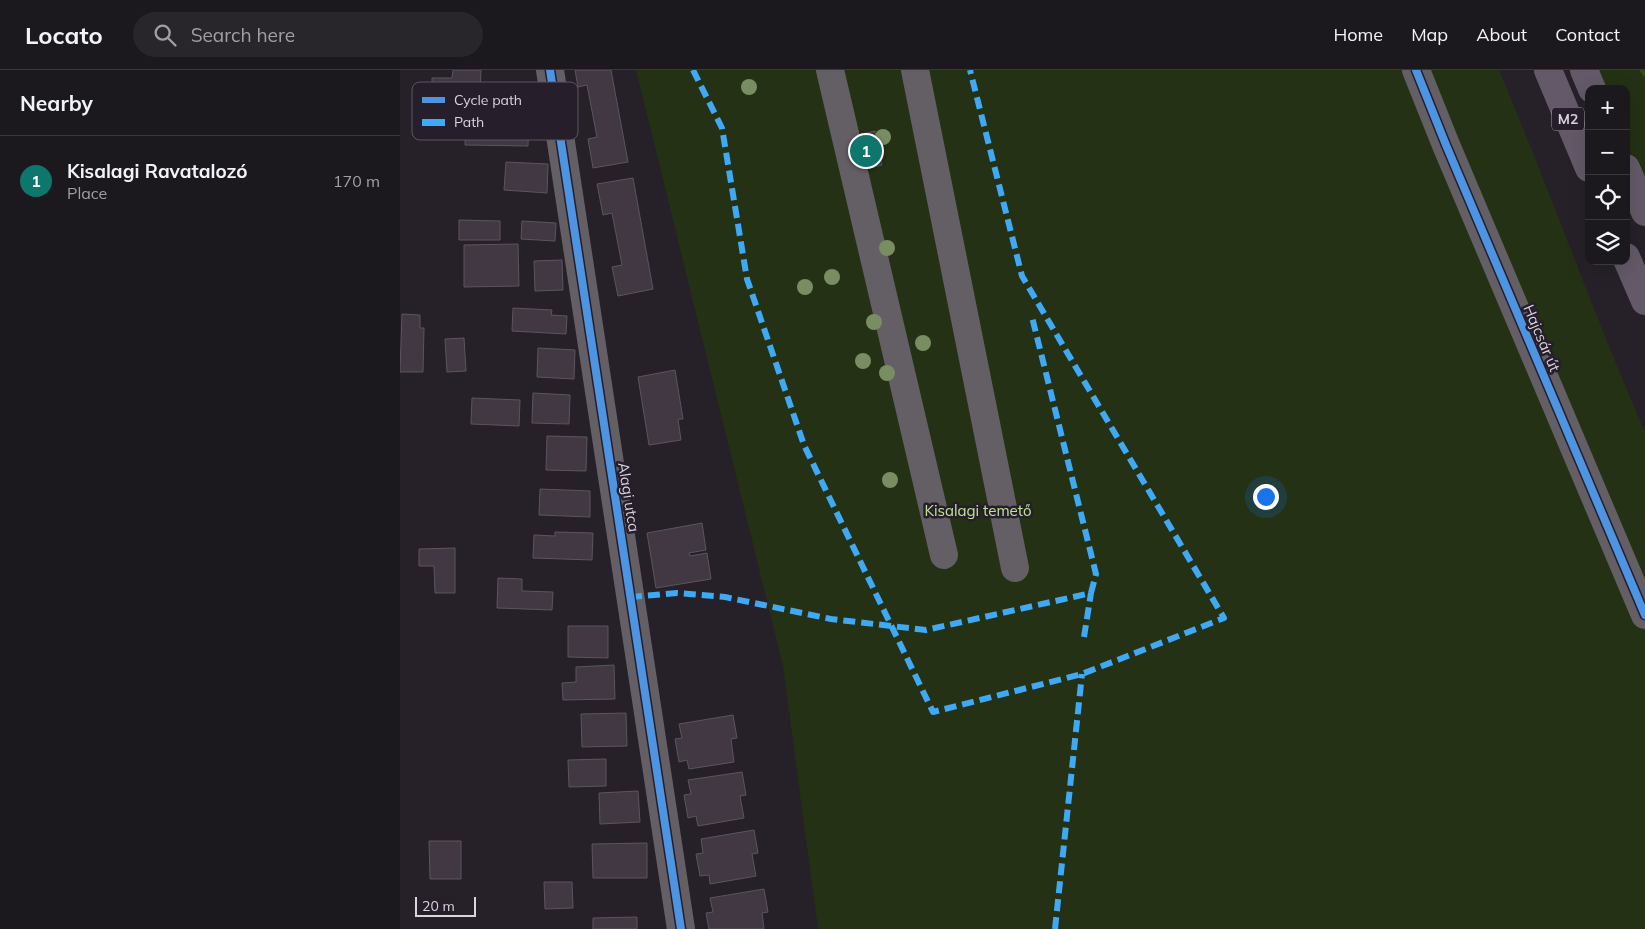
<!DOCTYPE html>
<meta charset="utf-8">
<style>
body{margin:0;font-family:Mulish,sans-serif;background:#29262b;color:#f1f3f6}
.controls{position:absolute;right:15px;top:15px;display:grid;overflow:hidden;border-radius:10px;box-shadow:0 5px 20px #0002}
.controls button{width:45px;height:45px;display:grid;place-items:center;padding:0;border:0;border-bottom:1px solid #3a383c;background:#1c191e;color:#f1f3f6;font:25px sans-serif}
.scale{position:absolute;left:15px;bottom:12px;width:61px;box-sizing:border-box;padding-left:5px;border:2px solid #dad4dd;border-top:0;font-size:14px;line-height:18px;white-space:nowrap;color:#dad4dd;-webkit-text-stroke:4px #271e2b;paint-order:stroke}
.you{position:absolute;left:865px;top:426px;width:18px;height:18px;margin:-12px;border:4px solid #fff;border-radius:50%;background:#1a73e8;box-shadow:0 0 0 8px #1a73e833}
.badge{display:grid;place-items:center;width:32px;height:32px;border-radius:50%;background:#0f766e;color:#fff;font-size:16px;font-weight:700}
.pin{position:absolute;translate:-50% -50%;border:2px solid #fff;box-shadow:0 1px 5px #0006}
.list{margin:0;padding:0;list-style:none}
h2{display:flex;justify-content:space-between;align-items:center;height:65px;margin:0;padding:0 20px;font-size:21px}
h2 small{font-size:16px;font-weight:400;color:#a0a0a4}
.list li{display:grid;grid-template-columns:32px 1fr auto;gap:15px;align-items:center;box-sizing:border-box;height:90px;padding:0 20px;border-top:1px solid #3a383c}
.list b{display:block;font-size:19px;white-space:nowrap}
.list p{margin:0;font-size:16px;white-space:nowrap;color:#a0a0a4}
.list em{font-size:16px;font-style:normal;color:#a0a0a4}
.icon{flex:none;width:28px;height:28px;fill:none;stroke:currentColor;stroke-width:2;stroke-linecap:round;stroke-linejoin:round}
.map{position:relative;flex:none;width:1245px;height:859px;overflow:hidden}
header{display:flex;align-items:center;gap:30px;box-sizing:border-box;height:70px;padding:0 25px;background:#1c191e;border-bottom:1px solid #3a383c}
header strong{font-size:24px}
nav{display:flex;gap:28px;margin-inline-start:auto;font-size:18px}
.search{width:350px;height:45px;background:#29262b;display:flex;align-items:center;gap:12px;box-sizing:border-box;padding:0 18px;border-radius:28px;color:#a0a0a4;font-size:19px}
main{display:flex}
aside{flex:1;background:#1c191e}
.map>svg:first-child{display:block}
.green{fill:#243114}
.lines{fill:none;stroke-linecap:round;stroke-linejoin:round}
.stream{stroke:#354a19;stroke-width:6}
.building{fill:#413844;stroke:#5a565c}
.minor{stroke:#635f65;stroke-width:28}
.highway{stroke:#635968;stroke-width:28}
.quiet{stroke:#3fa9f5;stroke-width:6;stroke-dasharray:12 6;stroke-linecap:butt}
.cycleway-casing{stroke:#271e2b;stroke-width:11}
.cycleway{stroke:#4d94e3;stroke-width:8}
.tree{fill:#798d63}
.labels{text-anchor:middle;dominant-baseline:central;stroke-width:5;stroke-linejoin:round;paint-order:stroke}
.shield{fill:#271e2b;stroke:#a49da8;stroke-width:1}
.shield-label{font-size:14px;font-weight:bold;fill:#dad4dd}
.street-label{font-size:15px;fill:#dad4dd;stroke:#271e2b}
.park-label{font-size:15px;fill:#bde694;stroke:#271e2b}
.key{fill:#271e2b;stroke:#5d5560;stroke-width:1}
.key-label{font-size:14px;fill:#dad4dd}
</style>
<header>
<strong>Locato</strong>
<div class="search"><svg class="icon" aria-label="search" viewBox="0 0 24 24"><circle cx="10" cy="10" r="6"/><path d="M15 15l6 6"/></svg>Search here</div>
<nav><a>Home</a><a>Map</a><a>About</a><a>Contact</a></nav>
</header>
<main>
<aside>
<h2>Nearby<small></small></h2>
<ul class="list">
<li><span class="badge">1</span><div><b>Kisalagi Ravatalozó</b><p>Place</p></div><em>170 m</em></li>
</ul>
</aside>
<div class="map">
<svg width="1245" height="859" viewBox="0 0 1245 859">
<rect width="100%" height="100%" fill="#262128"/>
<path class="green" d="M236,0H1099C1150,120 1193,243 1245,362V859H418L383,596Z
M1196,0H1245V114L1226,72V19H1204Z"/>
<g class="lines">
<path class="stream" d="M1243,0L1245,4"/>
</g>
<path class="building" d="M53,0H81L80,26L32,24V8H52Z
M175,0H211L228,92L193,98L188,69L197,67L187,15L178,17Z
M66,38L129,39L128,76L65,75Z
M475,61L482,95L457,101L449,67Z
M106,92L148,94L147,123L104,120Z
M233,108L253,219L218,226L212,197L222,195L212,143L203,145L197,114Z
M59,150L100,151V170H59Z
M122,151L156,153L155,171L121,169Z
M118,174L119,216L64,217V175Z
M162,190L163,220L135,221L134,191Z
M113,238L152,240L151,245L167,246L166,264L112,261Z
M2,244L20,245V258H24L23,302H0Z
M64,268L66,301L47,302L45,269Z
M138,278L175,280L174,309L137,307Z
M275,300L283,349H278L281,370L249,375L238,307Z
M133,323L170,325L169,354L132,353Z
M72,328L120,330L119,356L71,354Z
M147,366L187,367L186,401L146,400Z
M140,419L190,421V447L139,445Z
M302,453L306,480L289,483L290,486L307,483L311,509L256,518L247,463Z
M155,462L193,463L192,490L133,488L134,465L155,466Z
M55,478V523H35L34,496H19V479Z
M98,508L122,509V521L153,522L152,540L97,538Z
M168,556H208V588L168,587Z
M214,595L215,629L163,630L162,613L176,612V597Z
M226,643L227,676L182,677L181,644Z
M333,645L337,668L331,669L334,692L289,699L287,690L279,692L275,669L282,668L279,654Z
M206,689V716L169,717L168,690Z
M342,702L346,725L340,726L344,748L298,756L296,746L288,748L284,725L291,724L288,710Z
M238,721L240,752L200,754L199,723Z
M354,760L358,783L352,784L356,806L310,814L309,805L300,806L296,784L303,783L301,769Z
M29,771H61V809H30Z
M247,773V808H193L192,774Z
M144,812H172L173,838L145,839Z
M364,819L368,842L362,843L364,859H309L306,843L313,842L310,828Z
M237,847V859H193V848Z"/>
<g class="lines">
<path class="minor" d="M150,0L281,859
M430,0L544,485
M515,0L615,498
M1016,0L1046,75L1245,545"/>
<path class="highway" d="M1148,0L1189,98
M1184,0L1192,19
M1226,98L1245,142
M1226,187L1245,231"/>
<path class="quiet" d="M293,0L322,58L347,209L404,375L533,642L682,604L824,548L622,206L570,0
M230,527L277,523L325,527L431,549L526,560L691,523L696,504L632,247
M684,567L691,523
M655,859L682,604"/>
<defs>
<path id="cycleway" d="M150,0L281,859
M1016,0L1046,75L1245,545"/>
</defs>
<use href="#cycleway" class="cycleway-casing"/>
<use href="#cycleway" class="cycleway"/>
</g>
<g class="tree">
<circle cx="349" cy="17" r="8"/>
<circle cx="483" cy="67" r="8"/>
<circle cx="487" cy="178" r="8"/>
<circle cx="432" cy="207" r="8"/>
<circle cx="405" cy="217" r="8"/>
<circle cx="474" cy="252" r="8"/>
<circle cx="523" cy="273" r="8"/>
<circle cx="463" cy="291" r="8"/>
<circle cx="487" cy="303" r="8"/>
<circle cx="490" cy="410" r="8"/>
</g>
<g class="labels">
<rect class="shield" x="1152" y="37.5" width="32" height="23" rx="4"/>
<g class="shield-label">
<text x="1168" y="49">M2</text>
</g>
<g class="street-label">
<text transform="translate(1142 268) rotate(67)">Hajcsár út</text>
<text transform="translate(229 427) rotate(81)">Alagi utca</text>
</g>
<g class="park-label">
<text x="578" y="440">Kisalagi temető</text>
</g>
</g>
<rect x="12" y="12" width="166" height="58" rx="8" class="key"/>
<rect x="22" y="27" width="23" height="6" fill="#4d94e3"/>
<rect x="22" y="49" width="23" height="7" fill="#3fa9f5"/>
<g class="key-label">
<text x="54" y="35">Cycle path</text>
<text x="54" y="57">Path</text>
</g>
</svg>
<div class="controls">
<button>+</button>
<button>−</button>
<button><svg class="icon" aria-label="locate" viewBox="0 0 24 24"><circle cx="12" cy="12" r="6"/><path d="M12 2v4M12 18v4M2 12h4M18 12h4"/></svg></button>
<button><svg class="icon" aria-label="layers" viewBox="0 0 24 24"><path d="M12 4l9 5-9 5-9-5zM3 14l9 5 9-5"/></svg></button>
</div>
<div class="scale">20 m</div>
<div class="you"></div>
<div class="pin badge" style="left:466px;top:81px">1</div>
</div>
</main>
